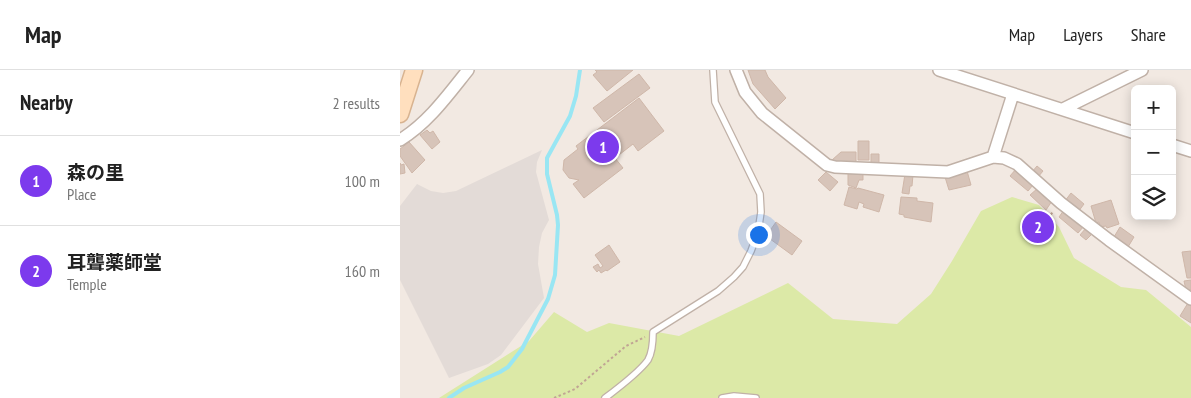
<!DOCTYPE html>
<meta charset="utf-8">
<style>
body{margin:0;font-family:"PT Sans Narrow","Noto Sans JP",sans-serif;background:#f6f6f6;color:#222}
.controls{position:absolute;right:15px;top:15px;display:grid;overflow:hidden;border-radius:8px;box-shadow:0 2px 12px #0003}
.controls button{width:45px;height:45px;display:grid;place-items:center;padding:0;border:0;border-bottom:1px solid #e0e0e0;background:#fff;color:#222;font:25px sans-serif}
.you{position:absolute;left:358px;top:164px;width:18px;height:18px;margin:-12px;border:4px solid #fff;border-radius:50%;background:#1a73e8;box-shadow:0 0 0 8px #1a73e833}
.badge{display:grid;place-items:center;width:32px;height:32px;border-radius:50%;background:#7c3aed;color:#fff;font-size:16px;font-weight:700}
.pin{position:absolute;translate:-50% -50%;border:2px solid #fff;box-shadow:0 1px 5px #0006}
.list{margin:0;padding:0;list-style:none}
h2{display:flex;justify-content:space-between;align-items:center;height:65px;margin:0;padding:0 20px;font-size:21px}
h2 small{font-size:16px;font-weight:400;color:#767676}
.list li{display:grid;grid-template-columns:32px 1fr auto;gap:15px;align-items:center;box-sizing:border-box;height:90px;padding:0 20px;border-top:1px solid #e0e0e0}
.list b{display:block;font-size:19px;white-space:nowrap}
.list p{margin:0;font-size:16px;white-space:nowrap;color:#767676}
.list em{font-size:16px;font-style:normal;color:#767676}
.icon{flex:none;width:28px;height:28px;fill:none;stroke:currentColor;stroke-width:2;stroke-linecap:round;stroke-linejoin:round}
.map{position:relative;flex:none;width:791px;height:328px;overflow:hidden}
header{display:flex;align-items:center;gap:30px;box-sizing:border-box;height:70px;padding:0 25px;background:#fff;border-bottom:1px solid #e0e0e0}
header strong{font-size:24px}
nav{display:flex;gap:28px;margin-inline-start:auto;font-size:18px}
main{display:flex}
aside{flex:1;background:#fff}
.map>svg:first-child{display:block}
.industrial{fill:#e3dbd7}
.green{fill:#dce9a7}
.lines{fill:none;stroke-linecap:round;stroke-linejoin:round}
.stream{stroke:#99e6f3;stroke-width:4}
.building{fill:#d7c4b9;stroke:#cfb7a9}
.lane-casing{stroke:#c0b1a7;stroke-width:8}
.street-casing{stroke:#c0b1a7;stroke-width:14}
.secondary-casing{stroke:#d8b390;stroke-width:19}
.path{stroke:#c0a594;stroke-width:2;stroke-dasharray:2.5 2.5;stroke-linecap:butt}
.lane{stroke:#fff;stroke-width:5.5}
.street{stroke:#fff;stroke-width:11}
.secondary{stroke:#ffdfbe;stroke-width:16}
</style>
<header>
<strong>Map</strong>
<nav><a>Map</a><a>Layers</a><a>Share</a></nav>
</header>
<main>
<aside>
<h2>Nearby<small>2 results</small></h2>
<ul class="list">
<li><span class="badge">1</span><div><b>森の里</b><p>Place</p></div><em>100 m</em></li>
<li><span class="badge">2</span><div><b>耳聾薬師堂</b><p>Temple</p></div><em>160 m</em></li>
</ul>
</aside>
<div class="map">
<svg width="791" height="328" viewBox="0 0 791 328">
<rect width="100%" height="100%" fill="#f2e9e2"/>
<path class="industrial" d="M142,80L137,92L136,102L149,150L142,163L139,177L138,194L144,228L101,285L88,294L49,308L0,210V136L17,114L31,121L43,123L56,121Z"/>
<path class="green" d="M612,127L639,135L659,157L674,188L721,217L746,220L791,257V328H39L129,271L154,242L187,262L209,253L279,266L388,213L433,249L497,254L531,224L552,191L581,141Z"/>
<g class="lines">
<path class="stream" d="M49,328L64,318L100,302L108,297L122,279L148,229L155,205L158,155L157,145L147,104V88L170,46L176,26L180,0"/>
</g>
<path class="building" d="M195,0H233L207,21L193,5L197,2Z
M348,0H365L368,7L386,28L375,39L353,14Z
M239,4L250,18L204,52L193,38Z
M239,28L264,61L238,81L233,74L215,88L223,98L184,128L173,114L179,110L169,108L163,100L164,90L178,79L176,76Z
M27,60L30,63L33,61L40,72L32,79L20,65Z
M458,71H469V90H458Z
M9,72L25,90L12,103L0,86V79Z
M441,82H456V92H434L432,90Z
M471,84H479V93H471Z
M0,93L1,95L4,94L5,103L0,104Z
M637,96L643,101L638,107L632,102Z
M616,99L633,115L628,121L610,106Z
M567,101L571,115L549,120L545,107Z
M426,102L438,112L430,121L418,110Z
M448,102H463V110H459L456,118L448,115Z
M505,104L513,105L512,116H510L509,124L502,123Z
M449,117L457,119L458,118L484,125L479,142L463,137L464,134L459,132L457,139L444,135Z
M638,118L652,131L646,140L630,125Z
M671,123L684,134L678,142L665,131Z
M501,127L517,128V131L533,133L531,152L504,147V145L499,144Z
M711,130L719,154L707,158L706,156L700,157L699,152L696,153L691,136Z
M664,140L684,156L678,163L659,147Z
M376,152L402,171L392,185L366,166Z
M639,152L644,156L638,163L633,158Z
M720,157L734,167L728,177L714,167Z
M686,158L692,164L686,170L680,165Z
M209,175L220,192L207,201L206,200L201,203L199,200L197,202L193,197L198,194L200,198L203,196L195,185Z
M791,181V208H787L782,182Z
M791,210V220H786L784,211Z
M788,233L791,235V253L780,246Z"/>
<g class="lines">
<defs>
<path id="lane" d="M205,328C217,319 240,301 248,290C252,283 253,271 253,262L318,221L334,207L343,197L351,181L358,162L361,142L360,124L315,32L313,0
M322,328L334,326L356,328"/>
<path id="street" d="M336,0L345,22L362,43L427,95L435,97L548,102L593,87L604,88L617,94L661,133L709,170L791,229
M539,0L735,63
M663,39L742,0
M0,70C28,53 48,25 68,0
M772,75L791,81
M593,87L613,24"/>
<path id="secondary" d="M0,44L14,0"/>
</defs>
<use href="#lane" class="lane-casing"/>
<use href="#street" class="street-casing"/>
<use href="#secondary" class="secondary-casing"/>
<path class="path" d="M644,152L653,142
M154,328L175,319L226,276L245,267"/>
<use href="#lane" class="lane"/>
<use href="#street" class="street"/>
<use href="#secondary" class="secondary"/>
</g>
</svg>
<div class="controls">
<button>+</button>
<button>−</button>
<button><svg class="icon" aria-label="layers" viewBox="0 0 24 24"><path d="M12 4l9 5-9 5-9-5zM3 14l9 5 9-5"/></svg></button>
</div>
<div class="you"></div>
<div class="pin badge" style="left:203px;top:77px">1</div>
<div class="pin badge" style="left:638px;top:157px">2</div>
</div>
</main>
